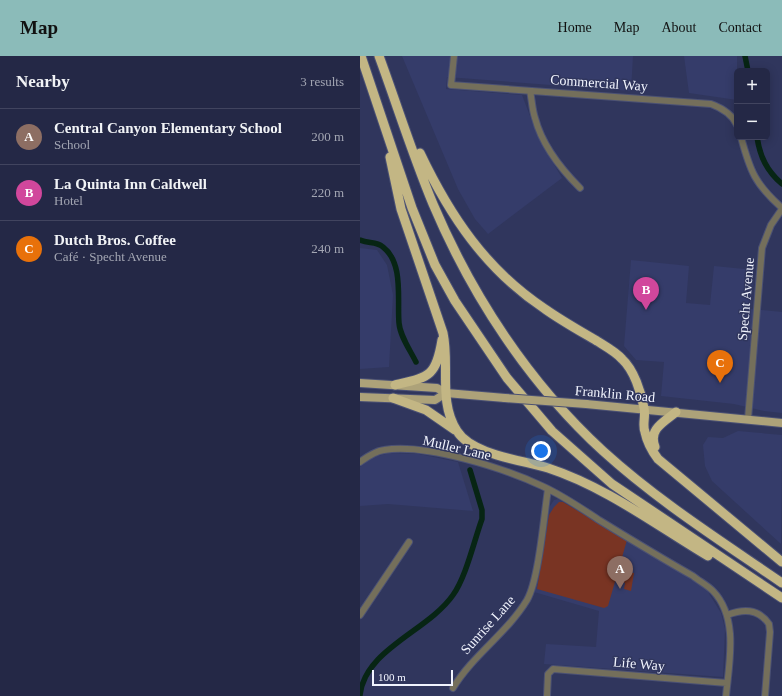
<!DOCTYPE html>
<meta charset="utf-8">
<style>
body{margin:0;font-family:"Times New Roman",serif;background:#2c304d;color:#f1f3f6}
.controls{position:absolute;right:12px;top:12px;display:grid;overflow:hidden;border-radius:6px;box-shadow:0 2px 10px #0003}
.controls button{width:36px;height:36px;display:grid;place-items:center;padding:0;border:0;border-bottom:1px solid #41445f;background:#242846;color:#f1f3f6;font:20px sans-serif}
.scale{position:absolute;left:12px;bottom:10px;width:81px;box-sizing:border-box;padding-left:4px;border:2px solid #f1f4fe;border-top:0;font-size:11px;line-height:14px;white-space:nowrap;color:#f1f4fe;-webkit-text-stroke:3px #30365d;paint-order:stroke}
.you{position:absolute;left:181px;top:395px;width:14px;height:14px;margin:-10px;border:3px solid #fff;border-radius:50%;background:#1a73e8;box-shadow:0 0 0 6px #1a73e833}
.badge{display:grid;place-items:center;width:26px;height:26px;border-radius:50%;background:#8bbbb9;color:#fff;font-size:13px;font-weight:700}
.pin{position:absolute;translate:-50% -33px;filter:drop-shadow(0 1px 2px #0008)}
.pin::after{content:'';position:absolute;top:21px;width:14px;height:12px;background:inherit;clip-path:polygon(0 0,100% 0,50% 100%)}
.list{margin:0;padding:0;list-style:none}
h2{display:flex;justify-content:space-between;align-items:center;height:52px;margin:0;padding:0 16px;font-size:17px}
h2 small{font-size:13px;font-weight:400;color:#a3a6b3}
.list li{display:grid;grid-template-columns:26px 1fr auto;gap:12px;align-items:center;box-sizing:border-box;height:56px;padding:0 16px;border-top:1px solid #41445f}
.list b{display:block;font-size:15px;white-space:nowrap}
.list p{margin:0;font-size:13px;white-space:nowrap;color:#a3a6b3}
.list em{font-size:13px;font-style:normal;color:#a3a6b3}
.map{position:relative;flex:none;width:422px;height:640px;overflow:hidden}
header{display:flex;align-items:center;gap:24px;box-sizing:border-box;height:56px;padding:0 20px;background:#8bbbb9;color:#111}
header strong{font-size:19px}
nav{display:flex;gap:22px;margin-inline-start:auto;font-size:14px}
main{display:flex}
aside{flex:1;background:#242846}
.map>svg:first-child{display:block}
.built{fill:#353c6a}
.green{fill:#793423}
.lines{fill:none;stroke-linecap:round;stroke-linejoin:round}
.canal{stroke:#072514;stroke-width:5.5}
.minor-casing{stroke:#4b5174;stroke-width:8}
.major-casing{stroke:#4b5174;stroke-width:10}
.highway-casing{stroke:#4b5174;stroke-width:11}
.minor{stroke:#746f5b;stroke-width:6}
.major{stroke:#ada279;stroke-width:8}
.highway{stroke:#c3b684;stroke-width:9}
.major-bridge-casing{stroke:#4b5174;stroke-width:10;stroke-linecap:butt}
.major-bridge{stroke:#ada279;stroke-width:8}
.labels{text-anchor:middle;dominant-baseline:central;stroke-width:3;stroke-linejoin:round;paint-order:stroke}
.street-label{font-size:14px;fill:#f1f4fe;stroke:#30365d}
</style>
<header>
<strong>Map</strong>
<nav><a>Home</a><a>Map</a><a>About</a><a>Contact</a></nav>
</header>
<main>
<aside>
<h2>Nearby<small>3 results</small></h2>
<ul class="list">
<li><span class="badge" style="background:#8d6e63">A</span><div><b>Central Canyon Elementary School</b><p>School</p></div><em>200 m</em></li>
<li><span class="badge" style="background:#d1479c">B</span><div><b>La Quinta Inn Caldwell</b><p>Hotel</p></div><em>220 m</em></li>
<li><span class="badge" style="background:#e8710a">C</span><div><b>Dutch Bros. Coffee</b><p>Café · Specht Avenue</p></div><em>240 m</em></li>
</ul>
</aside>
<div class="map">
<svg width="422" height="640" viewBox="0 0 422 640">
<rect width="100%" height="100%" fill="#30365d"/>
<path class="built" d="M42,0H273L271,35L87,21L86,33L162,39L178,81L202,122L128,178L115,163L98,133Z
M324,0H377V44L329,37Z
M0,192L17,194L27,209L33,239L29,311L0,313Z
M271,204L329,210L326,247L350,249L354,210L394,214L391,253L422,256V357L404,355L374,348L301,340L304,306L276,304L264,290Z
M378,375L422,379L421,488L352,425L345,410L343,389L348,381L363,382Z
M30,397L59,398L98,406L113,455L28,448L0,450V411L13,401Z
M198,443L332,523L348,536L361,557L365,573L363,621L184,608L186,588L236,591L239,555L174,536L190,450L194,444Z"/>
<path class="green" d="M199,446H203L267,484L248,550L244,552L177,533L189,459L194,451Z
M265,516L274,517L271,535L264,533L265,527L263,526Z"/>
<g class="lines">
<path class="canal" d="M385,0L388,15
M397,81C400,101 407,115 422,128
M0,184C8,188 16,185 23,191C44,207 37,244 39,267C40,280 50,294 56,306
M0,639C5,593 68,575 93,539C106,521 114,485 122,463V454L110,414"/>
<defs>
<path id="minor" d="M94,0L91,29L351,48C362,52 372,58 377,69
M170,35C172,44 172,53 175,62C182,89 201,113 220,132
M381,81C390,115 395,128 422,152
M388,363L402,192L411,169L422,153
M0,406C7,401 15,395 24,394C65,387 144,412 182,430C202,439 221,452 239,464C270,483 301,502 333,520C339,525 347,529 353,535C379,562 369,607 366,640
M0,559L49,486
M367,559C383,553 398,552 409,568L410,576L405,640
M93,632C113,599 147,577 167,544C179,523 184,459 188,433
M187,640L188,618L193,613L367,627"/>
<path id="major" d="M0,327L77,332L86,337L145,342
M0,341L75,344L86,337
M226,348L422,367"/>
<path id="highway" d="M1,0L52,152L75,209L95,245L147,322L192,375L252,428L422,542
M19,0C37,49 53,100 73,148C112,240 169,327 243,395C298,445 361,485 422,527
M60,97C90,160 126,214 185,253C202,265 220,275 237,285C245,290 256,296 262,303C274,314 281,336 284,352C286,360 282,369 285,376C287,386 292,395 298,403L422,506
M30,101L41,153L83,277C90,309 78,346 97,375C112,399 162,404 188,412C246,431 296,469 348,500
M35,329C69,321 76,321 82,284
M33,342L66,354L95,374
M295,391C288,373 304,366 316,356"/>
</defs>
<use href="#minor" class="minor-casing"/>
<use href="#major" class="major-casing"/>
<use href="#highway" class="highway-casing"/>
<use href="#minor" class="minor"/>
<use href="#major" class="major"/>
<use href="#highway" class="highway"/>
<defs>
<path id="major-bridge" d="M145,342L226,348"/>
</defs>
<use href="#major-bridge" class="major-bridge-casing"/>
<use href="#major-bridge" class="major-bridge"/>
</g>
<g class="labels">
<g class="street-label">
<text transform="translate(239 27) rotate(4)">Commercial Way</text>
<text transform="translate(386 243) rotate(-85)">Specht Avenue</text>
<text transform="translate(255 338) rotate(5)">Franklin Road</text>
<text transform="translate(97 392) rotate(13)">Muller Lane</text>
<text transform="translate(128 569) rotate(-48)">Sunrise Lane</text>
<text transform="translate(279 608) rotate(5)">Life Way</text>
</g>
</g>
</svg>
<div class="controls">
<button>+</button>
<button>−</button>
</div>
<div class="scale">100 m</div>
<div class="you"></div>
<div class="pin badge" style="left:260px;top:533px;background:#8d6e63">A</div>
<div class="pin badge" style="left:286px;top:254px;background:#d1479c">B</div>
<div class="pin badge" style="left:360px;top:327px;background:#e8710a">C</div>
</div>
</main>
